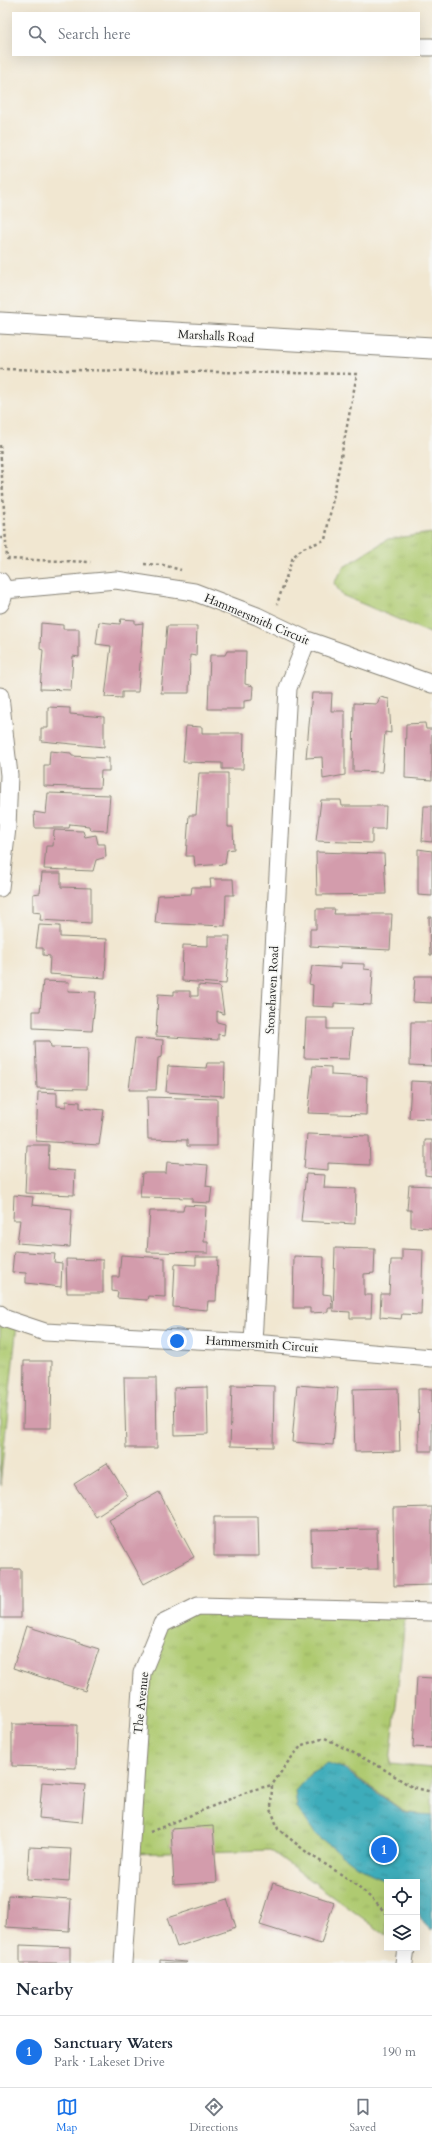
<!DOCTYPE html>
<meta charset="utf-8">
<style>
body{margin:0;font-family:Cardo,serif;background:#f6f6f7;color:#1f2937}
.controls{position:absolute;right:12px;bottom:12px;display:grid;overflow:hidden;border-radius:0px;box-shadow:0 4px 16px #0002}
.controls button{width:36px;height:36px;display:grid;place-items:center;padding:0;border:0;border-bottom:1px solid #e0e1e3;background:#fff;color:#1f2937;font:20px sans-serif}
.you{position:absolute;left:177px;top:1341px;width:14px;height:14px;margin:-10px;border:3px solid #fff;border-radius:50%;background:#1a73e8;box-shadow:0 0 0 6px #1a73e833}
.badge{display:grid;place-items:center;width:26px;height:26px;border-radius:50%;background:#1a73e8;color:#fff;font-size:13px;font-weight:700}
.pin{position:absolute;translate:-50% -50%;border:2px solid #fff;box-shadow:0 1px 4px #0006}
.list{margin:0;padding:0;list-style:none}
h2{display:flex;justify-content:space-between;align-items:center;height:52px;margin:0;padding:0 16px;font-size:17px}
h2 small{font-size:13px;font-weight:400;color:#747a83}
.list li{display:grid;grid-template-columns:26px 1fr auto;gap:12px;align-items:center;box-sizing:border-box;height:72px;padding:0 16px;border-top:1px solid #e0e1e3}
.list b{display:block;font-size:15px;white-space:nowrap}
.list p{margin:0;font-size:13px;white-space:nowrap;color:#747a83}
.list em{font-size:13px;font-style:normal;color:#747a83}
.icon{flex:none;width:22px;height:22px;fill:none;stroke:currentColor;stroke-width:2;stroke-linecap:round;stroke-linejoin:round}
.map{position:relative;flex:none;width:432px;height:1963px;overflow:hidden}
.search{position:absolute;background:#fff;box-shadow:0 4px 16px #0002;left:12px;right:12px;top:12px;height:44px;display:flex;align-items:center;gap:10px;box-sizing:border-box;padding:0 14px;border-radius:0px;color:#747a83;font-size:15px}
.sheet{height:124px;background:#fff}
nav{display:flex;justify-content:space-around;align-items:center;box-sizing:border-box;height:56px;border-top:1px solid #e0e1e3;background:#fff;font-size:11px;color:#747a83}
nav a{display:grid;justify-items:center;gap:2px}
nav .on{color:#1a73e8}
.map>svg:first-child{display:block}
.park{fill:url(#park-tufts);stroke:#667346}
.water{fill:url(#water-ripples);stroke:#2c646b}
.building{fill:#d39cac}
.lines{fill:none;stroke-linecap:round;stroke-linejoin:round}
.minor-casing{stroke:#868276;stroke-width:19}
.tertiary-casing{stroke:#868276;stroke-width:23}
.path{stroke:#868276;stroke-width:2.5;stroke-dasharray:3 3;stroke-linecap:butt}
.minor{stroke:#fff;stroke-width:17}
.tertiary{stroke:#fff;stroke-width:21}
.labels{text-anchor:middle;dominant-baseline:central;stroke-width:3;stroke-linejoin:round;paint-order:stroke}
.street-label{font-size:12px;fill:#1c1c1c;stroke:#f6f6f2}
</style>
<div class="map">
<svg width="432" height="1963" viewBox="0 0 432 1963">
<defs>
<pattern id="park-tufts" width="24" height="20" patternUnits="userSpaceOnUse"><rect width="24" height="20" fill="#afca71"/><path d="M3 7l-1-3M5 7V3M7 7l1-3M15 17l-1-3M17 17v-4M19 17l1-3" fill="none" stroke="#96ad61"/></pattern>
<pattern id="water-ripples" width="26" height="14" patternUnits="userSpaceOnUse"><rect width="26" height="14" fill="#3dacba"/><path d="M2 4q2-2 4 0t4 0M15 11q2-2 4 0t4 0" fill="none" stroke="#328b96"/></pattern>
</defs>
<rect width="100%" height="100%" fill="#f6f6f2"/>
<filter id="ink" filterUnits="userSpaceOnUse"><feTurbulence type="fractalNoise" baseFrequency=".025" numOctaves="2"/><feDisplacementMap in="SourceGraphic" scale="8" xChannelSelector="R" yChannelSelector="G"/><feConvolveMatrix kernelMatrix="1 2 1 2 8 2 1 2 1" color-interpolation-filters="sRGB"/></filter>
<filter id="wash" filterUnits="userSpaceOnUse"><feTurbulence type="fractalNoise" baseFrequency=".012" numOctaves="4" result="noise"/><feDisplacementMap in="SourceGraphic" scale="16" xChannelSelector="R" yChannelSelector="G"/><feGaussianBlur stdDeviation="0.9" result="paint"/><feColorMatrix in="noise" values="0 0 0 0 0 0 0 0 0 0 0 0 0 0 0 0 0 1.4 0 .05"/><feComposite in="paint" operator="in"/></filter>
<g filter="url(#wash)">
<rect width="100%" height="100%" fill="#f1e7d1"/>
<path class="park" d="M432,533V634L342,595L334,583L344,567L388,539Z
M17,1324L0,1485V1325Z
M198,1606L405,1618L390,1764L432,1768V1816L405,1812L343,1767L311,1772L297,1807L387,1882V1936L270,1850L130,1854L142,1673L162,1624Z"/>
<path class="water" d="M328,1763L342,1768L405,1813L432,1815V1930C414,1920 417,1899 417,1882H387L355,1865L316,1835L297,1807L295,1791L312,1772Z"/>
<g id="blocks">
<path class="building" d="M121,619L135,620V624L143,623L138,692H122V698L105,697L111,646L96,644L99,622L120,624Z
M41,623L63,625V629H79V657L73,656L71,690L40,689L43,650L40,649Z
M167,626H197L196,656L190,655L189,693H161Z
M227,651H246L245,684L253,686L252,700L244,701V709H208L210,655H225Z
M312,693H332L331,711H345V775L323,779L322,757L306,758Z
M380,697L389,699L391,733L385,732L382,772L353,771L354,703L377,704Z
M48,707L70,708V714L104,717V747L41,741V728H48Z
M425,723L426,729H432V780L405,778L406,724Z
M186,726L202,727V733H244L243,769H222V763L183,762Z
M50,751L71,753L72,756L109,758V771H101L100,788L44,786V765H49Z
M199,773H228V827H233L234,849L227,850L225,864L195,866L194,856H186L189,815H196Z
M48,793L110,795L107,831L90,830L89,826L70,824L69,828H35L34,812L46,814Z
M321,800H341L342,806H386L385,829H372V843L316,841Z
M424,806H432V842L422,841Z
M54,830L83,831L85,837L96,835L98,844H105L106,857L96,860L93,871L44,869L46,846H53Z
M418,849L432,851V896L418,895Z
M316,852L384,854L386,894L317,895Z
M42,873H61V887L91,888V923L40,920L41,913L33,912V894L40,893Z
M210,879H233L234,895H226L225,926L155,923L158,895L191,894L192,887H211Z
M316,909H335L334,914H392L390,950L310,946V929H316Z
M429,917H432V955H430Z
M39,925L60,926V937L107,939L105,978L49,974L50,956L43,955V948H36Z
M208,936H230L226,984L182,981L183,945L208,946Z
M341,963L364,964V969L373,970L371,1005L334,1003V1007L312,1006L313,985L309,984L312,966L341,968Z
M415,976H432V1003L413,1002Z
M43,981L69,982L68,991L96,992L92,1031L33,1028V1011H40Z
M198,985L220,987L224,1014L217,1011V1022L225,1024L224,1035L218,1034V1040L156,1036L158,994L174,995V991H190V996H198Z
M306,1018H327V1029H352L349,1059L304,1058Z
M411,1022H432V1066L410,1065Z
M135,1038L163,1040L162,1057L158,1058L156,1090H129Z
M35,1041H50L51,1047L88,1048L87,1089L37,1088Z
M207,1063H225L224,1096L166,1092L168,1066L206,1068Z
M313,1066L331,1067V1075L367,1077L366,1115L308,1113Z
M411,1081L432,1082V1119L409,1118Z
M38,1092L57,1093V1106L66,1107V1101L80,1102V1108L104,1110L99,1145L36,1141Z
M147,1097L217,1099V1146H187V1140L148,1139Z
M307,1134L369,1136L370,1165L328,1163V1170L304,1168Z
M425,1140H432V1176L425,1175Z
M27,1145H49L48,1169L75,1171L74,1195L25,1193Z
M167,1162L208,1165L206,1186L212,1187L210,1203L192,1202V1198L140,1197L142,1173H166Z
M306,1174L325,1175L324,1188L356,1189L355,1224L301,1221Z
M409,1185L432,1186V1228L411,1227V1210H407Z
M14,1195L33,1197L32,1205L72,1209L70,1247L17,1243L20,1220H13Z
M184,1205L206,1206L204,1242H208V1253L147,1252L150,1211H183Z
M335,1248L375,1249L374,1273L364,1274V1295H372L371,1318H350V1312L333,1311Z
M402,1249L423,1250L421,1315L402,1314L401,1319L380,1317L381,1294H389L391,1260H402Z
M14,1251L55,1254L54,1262L62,1263L61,1287L26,1283V1273L12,1272Z
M121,1255L165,1258V1297L148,1296L147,1300L117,1298L118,1292L112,1291V1277H119Z
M294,1256L324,1257L323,1294L331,1295L332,1308H328V1312L310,1313V1308H293Z
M196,1257H218L216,1301H208L207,1310L173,1307L175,1264L196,1265Z
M66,1259L103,1260V1293H67Z
M24,1361H52L51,1428H23Z
M124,1378H156L157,1448H126Z
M232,1385L274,1386L273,1447L230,1446Z
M297,1385L338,1388L333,1445L292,1442Z
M207,1387L208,1434L175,1435L174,1388Z
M398,1388L400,1451L355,1452L353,1389Z
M418,1389H432V1451H419Z
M107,1463L128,1496L96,1517L74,1484Z
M159,1492L194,1557L144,1584L109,1520Z
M432,1507V1585L394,1586L393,1508Z
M214,1517H258L259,1556H214Z
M377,1529L378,1569L312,1570L311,1530Z
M0,1569H21V1618H0Z
M26,1626L99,1649L85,1691L13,1668Z
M417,1677L432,1678V1748L413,1747Z
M12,1724L77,1725L76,1768L12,1766Z
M42,1782L85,1785L82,1822L39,1818Z
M213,1826L217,1882L174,1885L171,1829Z
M29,1847L71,1849L69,1882L27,1879Z
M273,1883L334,1902L321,1944L260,1925Z
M8,1895L71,1899L69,1931L6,1927Z
M227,1899L236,1927L177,1947L167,1918Z
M20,1945L70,1947V1963H20Z
M160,1960L187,1962L186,1963H160Z"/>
</g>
</g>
<g filter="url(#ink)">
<use href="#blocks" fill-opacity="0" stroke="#868276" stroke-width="1"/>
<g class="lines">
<defs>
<path id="minor" d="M419,47H432
M0,581C5,589 5,596 0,604
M4,590L116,580L194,592L257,616L307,640L432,684
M0,696L9,775L7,828L0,888
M0,1314L6,1319L45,1332L253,1343L432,1358
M253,1343L288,688L307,640
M123,1963L142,1673L162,1624L198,1606L432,1612
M404,1963L406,1948"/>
<path id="tertiary" d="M0,323L432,348"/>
</defs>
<use href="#minor" class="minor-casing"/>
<use href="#tertiary" class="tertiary-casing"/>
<path class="path" d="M0,369L357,374L325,540L303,548L293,557L277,604
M0,445L7,559L91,562
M0,538H6
M144,564L163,565L181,570
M150,1832L252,1790L272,1785
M387,1914L370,1897L347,1878L309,1854L278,1829L271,1809L272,1785L288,1762L302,1745L325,1738L382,1768L412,1787L432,1792"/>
<use href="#minor" class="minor"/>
<use href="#tertiary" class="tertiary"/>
</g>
</g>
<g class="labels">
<g class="street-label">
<text transform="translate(216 336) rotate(3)">Marshalls Road</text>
<text transform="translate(257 619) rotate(23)">Hammersmith Circuit</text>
<text transform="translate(272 990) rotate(-87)">Stonehaven Road</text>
<text transform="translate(262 1344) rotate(4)">Hammersmith Circuit</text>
<text transform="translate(141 1703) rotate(-84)">The Avenue</text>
</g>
</g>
</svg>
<div class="controls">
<button><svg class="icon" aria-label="locate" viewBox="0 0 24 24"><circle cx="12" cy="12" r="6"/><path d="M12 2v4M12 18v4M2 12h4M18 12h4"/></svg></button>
<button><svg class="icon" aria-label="layers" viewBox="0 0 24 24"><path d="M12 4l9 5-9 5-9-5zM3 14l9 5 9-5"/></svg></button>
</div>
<div class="you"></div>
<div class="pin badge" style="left:384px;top:1850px">1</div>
<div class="search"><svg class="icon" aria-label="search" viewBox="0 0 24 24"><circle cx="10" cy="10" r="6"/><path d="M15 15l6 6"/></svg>Search here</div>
</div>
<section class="sheet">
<h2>Nearby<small></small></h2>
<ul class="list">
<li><span class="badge">1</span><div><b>Sanctuary Waters</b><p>Park · Lakeset Drive</p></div><em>190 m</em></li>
</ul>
</section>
<nav>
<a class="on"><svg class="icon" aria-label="map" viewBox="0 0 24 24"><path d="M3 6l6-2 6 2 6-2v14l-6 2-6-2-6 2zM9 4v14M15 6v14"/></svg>Map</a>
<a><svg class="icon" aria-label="directions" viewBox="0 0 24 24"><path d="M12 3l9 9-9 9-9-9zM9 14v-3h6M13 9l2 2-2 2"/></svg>Directions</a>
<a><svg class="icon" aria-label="saved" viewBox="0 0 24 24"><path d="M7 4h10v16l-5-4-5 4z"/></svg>Saved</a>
</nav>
